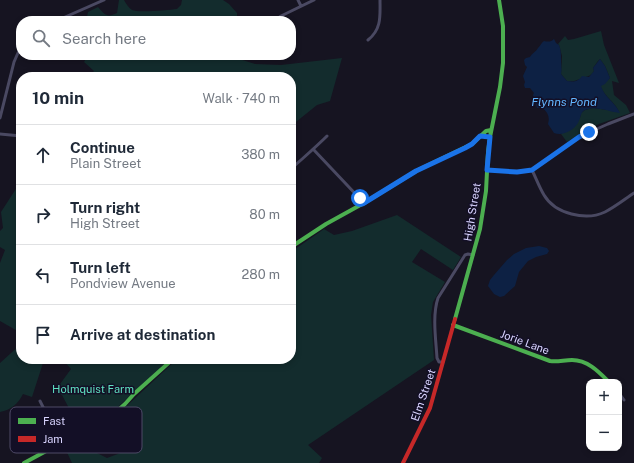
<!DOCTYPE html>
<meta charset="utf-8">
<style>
body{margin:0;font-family:"Public Sans",sans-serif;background:#f6f6f7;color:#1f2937}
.controls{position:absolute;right:12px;bottom:12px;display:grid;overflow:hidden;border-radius:8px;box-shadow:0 2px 6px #0003}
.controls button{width:36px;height:36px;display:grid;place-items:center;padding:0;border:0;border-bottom:1px solid #e0e1e3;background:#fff;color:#1f2937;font:20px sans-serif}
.stop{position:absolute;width:12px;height:12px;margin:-9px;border:3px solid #1a73e8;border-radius:50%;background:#fff}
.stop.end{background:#1a73e8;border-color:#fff;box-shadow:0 1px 4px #0008}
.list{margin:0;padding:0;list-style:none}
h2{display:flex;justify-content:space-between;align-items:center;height:52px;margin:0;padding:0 16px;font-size:17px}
h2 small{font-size:13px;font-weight:400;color:#747a83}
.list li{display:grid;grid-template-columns:26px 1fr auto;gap:12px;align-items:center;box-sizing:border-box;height:60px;padding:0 16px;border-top:1px solid #e0e1e3}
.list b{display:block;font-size:15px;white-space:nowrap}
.list p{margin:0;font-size:13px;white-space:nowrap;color:#747a83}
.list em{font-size:13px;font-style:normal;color:#747a83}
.icon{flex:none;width:22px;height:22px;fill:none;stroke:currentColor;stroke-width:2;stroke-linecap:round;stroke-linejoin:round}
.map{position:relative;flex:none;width:634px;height:463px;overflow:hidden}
.search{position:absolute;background:#fff;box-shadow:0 2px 6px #0003;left:16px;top:16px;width:280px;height:44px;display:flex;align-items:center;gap:10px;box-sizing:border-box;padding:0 14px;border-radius:16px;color:#747a83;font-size:15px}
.panel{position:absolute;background:#fff;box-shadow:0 2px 6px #0003;left:16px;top:72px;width:280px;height:292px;border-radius:16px}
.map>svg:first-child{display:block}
.green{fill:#132c2d}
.water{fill:#0d2144}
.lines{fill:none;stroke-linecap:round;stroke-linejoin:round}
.street{stroke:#4a4962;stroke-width:3}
.fast{stroke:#4caf50;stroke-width:4}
.jam{stroke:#c62828;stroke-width:4}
.route{stroke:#1a73e8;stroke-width:5}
.labels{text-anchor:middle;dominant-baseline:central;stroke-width:3;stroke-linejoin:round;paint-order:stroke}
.street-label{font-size:11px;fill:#d9d4ff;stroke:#130f26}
.park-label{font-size:11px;fill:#5fe0c0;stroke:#130f26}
.water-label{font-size:12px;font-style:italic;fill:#62b6ff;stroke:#130f26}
.key{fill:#130f26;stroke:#4e4a67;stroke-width:1}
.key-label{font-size:11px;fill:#d9d4ff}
</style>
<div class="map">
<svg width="634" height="463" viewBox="0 0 634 463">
<rect width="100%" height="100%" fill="#161421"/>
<path class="green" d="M119,0H124C126,4 129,8 132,10C138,13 169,10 177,9L181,5L182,0H223L229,4L237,13V21H86L88,12L98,7C105,15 107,18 117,13Z
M601,31L604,45L619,83L612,81L614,95L626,105L630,113L599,124L581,133L567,142L561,134L580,118L581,113L585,110L593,108L608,110L616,112H619C615,102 605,97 600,86L610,78L605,66L600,59L598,61L593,68L594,71C591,76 588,76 583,78C575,80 576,82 567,81L561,74L562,56L559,45L558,44L565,36L568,40L574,39Z
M88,55H232L233,57L255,64L281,65L342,58L330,101L317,105L291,126V77H88L94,71L84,62Z
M21,181V333L0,321V263L5,250L0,247V231L3,228L1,212Z
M397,215L461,257L453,270L421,249L412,262L445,282L433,302L431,315L434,360L308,445L322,458L319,463H72L63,444L85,436L97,453L107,458L123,452L104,425L117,415L177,359H291V252L324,229L334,235L352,231Z
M21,344V359H53L43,363L32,397L23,394C18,404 11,410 0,412V363Z
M62,359H170L107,417L95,425L81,431L62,395L55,391L71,369Z"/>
<path class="water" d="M554,39L556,43L559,45C561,50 561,55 561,61C561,65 562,69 561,74L567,81C573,82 578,82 582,76L589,77L594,71L593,68L600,59L605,66L610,78L605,84L601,86C604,97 615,102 620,113C609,112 596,105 585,110C580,112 581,118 578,123C573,131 563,136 554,133L548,124C550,117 548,112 542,108H537L533,95L534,93L530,88H525L524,85L525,82L523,76L527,67L525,65L524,60L526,58L530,57C532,53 536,52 538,48C541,45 541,43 544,41C548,42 551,42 554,39Z
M539,246L547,248L549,251L547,254L536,257L528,261L519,272L515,286L504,296L500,297L494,294L488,286L490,280L494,275L507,260L514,254L526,248Z"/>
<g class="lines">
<path class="street" d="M298,0L301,6
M56,21L104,0
M274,21L281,16L314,0
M368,40C382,29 380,15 380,0
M0,118L14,62L21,46
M0,134L21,136
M313,149L364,203
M291,169C303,158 316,147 327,136
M487,170L517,172L532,170L540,165L579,137L608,124L634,114
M532,170C536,178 539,187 544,195C555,214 586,221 605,212C615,207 625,199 634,193
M443,362H439L437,358C436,340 432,316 438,298L465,255L468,254L473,255
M619,393L624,400
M40,401L61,443"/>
<path class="fast" d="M291,247L326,224L364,203L416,171L472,144L486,131L491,130
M455,319L480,229L486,191L488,152L490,137L500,87L503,63V26L499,0
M453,325L550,361C558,362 564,360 572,360C588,360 599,372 609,382
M24,463L61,443L89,431L107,420L125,404L134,394L173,359"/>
<path class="jam" d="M403,463L430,408L455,319"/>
</g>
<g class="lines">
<path class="route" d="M360,198L364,203L416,171L465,148L472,144L480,136L490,137L487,170L517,172L532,170L579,137L589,132"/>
</g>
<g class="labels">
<g class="street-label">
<text transform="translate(472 212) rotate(-81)">High Street</text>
<text transform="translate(525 342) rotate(20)">Jorie Lane</text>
<text transform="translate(423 395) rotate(-71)">Elm Street</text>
</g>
<g class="park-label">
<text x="93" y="389">Holmquist Farm</text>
</g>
<g class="water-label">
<text x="564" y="102">Flynns Pond</text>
</g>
</g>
<rect x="10" y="407" width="132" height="46" rx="6" class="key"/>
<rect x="18" y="418" width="18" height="6" fill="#4caf50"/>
<rect x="18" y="436" width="18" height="6" fill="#c62828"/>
<g class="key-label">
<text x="43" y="425">Fast</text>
<text x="43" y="443">Jam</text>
</g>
</svg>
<div class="controls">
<button>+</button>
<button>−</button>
</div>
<div class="stop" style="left:360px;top:198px"></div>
<div class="stop end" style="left:589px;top:132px"></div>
<div class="search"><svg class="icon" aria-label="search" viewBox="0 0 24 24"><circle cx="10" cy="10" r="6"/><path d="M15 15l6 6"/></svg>Search here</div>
<section class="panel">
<h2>10 min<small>Walk · 740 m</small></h2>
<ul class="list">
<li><svg class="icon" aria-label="ahead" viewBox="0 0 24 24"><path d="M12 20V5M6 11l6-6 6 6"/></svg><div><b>Continue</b><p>Plain Street</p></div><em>380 m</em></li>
<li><svg class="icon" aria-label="right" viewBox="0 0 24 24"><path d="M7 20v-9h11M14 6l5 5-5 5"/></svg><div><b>Turn right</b><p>High Street</p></div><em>80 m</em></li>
<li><svg class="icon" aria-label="left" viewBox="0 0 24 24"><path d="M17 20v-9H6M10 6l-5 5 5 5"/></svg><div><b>Turn left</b><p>Pondview Avenue</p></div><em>280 m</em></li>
<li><svg class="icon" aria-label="arrive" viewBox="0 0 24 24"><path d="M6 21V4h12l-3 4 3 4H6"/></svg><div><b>Arrive at destination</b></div></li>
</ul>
</section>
</div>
